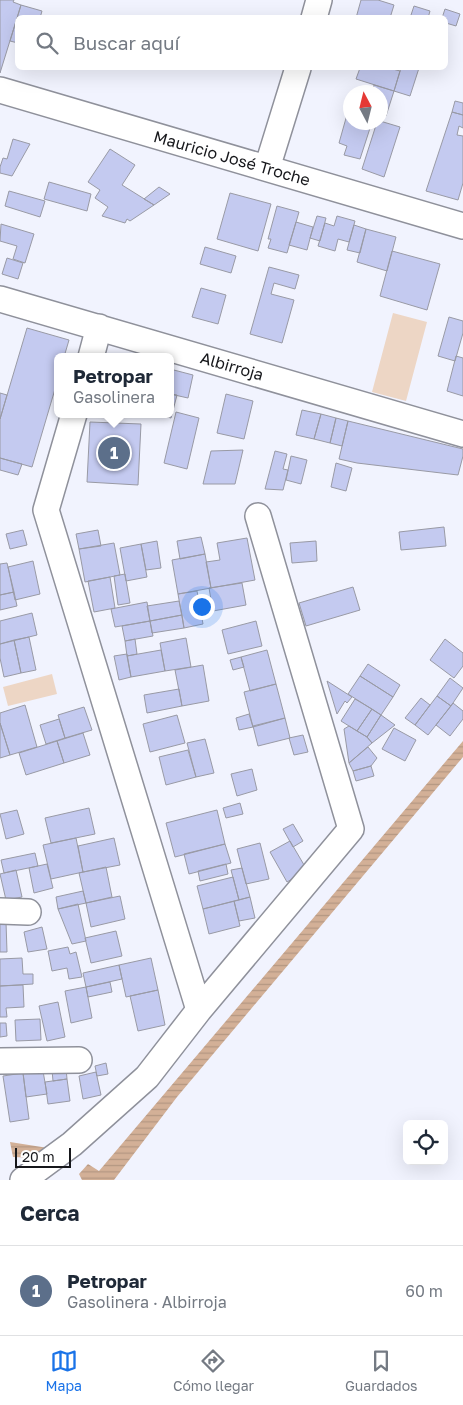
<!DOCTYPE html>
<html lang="es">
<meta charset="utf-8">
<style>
body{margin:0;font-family:"Golos Text",sans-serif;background:#f2f2f3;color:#1f2937}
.controls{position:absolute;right:15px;bottom:15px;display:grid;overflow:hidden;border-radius:8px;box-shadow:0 5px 20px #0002}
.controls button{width:45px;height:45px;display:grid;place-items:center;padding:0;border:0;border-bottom:1px solid #e0e1e3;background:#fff;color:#1f2937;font:25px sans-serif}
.compass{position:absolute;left:343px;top:85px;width:45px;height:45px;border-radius:50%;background:#fff;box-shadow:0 5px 20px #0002;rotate:353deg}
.scale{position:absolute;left:15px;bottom:12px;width:56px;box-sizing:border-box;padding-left:5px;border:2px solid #16171b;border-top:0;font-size:14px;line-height:18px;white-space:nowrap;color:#16171b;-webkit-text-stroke:4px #fff;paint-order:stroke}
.you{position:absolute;left:201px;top:606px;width:18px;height:18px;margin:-12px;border:4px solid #fff;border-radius:50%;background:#1a73e8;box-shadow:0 0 0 8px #1a73e833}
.badge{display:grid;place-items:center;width:32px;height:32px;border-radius:50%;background:#1a73e8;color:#fff;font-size:16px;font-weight:700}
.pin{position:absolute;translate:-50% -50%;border:2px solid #fff;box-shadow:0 1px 5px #0006}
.popup{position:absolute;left:54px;top:353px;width:120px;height:65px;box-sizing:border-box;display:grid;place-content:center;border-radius:8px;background:#fff;filter:drop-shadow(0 1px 4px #0005);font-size:16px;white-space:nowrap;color:#747a83}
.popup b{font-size:19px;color:#1f2937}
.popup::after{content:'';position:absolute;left:50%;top:100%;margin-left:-10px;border:10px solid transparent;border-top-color:#fff}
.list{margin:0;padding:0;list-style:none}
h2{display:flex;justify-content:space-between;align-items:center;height:65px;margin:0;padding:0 20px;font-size:21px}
h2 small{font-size:16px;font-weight:400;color:#747a83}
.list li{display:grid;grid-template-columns:32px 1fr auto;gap:15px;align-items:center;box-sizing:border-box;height:90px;padding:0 20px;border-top:1px solid #e0e1e3}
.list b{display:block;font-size:19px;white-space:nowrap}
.list p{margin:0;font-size:16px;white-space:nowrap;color:#747a83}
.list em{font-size:16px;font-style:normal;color:#747a83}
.icon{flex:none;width:28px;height:28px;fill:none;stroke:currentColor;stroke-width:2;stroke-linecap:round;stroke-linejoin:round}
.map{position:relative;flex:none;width:463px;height:1180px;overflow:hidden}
.search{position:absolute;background:#fff;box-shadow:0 5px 20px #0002;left:15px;right:15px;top:15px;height:55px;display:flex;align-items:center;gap:12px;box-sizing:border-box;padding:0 18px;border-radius:8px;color:#747a83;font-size:19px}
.sheet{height:155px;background:#fff}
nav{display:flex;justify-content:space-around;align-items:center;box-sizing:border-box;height:70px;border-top:1px solid #e0e1e3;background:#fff;font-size:14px;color:#747a83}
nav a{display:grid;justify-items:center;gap:2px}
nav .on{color:#1a73e8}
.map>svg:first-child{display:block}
.pitch{fill:#edd6c5}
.water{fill:url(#water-rules)}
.building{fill:#c4caf0;stroke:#999aa5}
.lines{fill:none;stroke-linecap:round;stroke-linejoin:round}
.minor-casing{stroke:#8f919b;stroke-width:28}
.minor{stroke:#fff;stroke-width:25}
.labels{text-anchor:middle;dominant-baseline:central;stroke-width:4;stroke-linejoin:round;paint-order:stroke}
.street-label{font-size:16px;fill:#16171b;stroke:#fff}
</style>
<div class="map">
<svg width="463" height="1180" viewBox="0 0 463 1180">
<defs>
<pattern id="water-rules" width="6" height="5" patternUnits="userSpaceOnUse" patternTransform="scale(1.25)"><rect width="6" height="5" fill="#d3b097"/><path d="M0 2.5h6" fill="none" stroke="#b49782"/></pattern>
</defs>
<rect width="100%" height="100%" fill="#f1f3fe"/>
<path class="pitch" d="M393,313L427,322L406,401L372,392Z
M52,674L57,694L8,706L3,687Z"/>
<path class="water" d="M463,741V757L177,1097L114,1180H82L79,1174L88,1164L99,1171Z
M10,1142L48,1148L36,1158L13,1157Z"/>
<path class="building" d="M0,0H14L13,2L21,5L0,73Z
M361,0H378L394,5L390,18H356Z
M21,5L42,11L40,18H18V43L10,41Z
M414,6L430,11L428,18H410Z
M445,9L460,14L456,26L446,23V18H442Z
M360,68H389L400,71L394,91L356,79Z
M401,68H419L410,96L394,91Z
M374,85L394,91L386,116L380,114V92H372Z
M455,101L463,103V115L452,112Z
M348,111L350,112V122H372L360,159L344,155L347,146L339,143Z
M452,112L463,115V128L459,126L457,135L463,136V183L458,200L426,191Z
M380,121L400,127L384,177L362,169L377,122Z
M13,139L30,144L12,176L0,173V167L3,158L7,159Z
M110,149L135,165L122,185L154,205L130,221L127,219L125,223L102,216L108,207L95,198L100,190L88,182Z
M49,182L91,194L87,211L44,199Z
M159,187L170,194L154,205L144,199Z
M9,191L45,201L40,217L5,206Z
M230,193L271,204L258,251L217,239Z
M277,206L299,212L287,253L268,248L271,239H268Z
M317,216L326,218L320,241L310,238Z
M337,216L355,221L349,242L338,239L335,251L318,246L325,223L334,226Z
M296,222L313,227L307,250L289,245Z
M1,224L34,234L25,263L13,259L17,246L0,241Z
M354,225L366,229L360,253L347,250Z
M366,229L396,237L387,271L357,262Z
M205,247L236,256L231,273L200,264Z
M392,251L440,264L427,310L380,296Z
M7,258L23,263L18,279L2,274Z
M269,267L299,275L295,289L274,283L271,294L294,300L282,343L250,334Z
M201,288L226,295L218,324L192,317Z
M449,317L463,321V333L455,361L438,356Z
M27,328L69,340L64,357H58V379L32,467L0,458V419Z
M456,356L463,358V396L447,391Z
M170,369L193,375L188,398L170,394Z
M0,393L7,395L0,419Z
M170,394L177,395L171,418L156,414H170Z
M226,394L253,401L244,439L217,433Z
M302,410L321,414L314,439L296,435Z
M176,412L199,418L187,469L164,463Z
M321,414L336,418L330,443L314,439Z
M336,418L348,421L342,446L330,443Z
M348,421L463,449V456L458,475L357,463L339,459Z
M90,422L141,424L138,485L87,482Z
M243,450L235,484H203L211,451Z
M275,451L287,454L283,469L288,470L283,490L265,489Z
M291,456L307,460L301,484L286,480Z
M0,458L22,464L18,475L0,470Z
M336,463L352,468L346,491L331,487Z
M444,527L446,546L401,550L399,532Z
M23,530L27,545L10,549L6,534Z
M98,530L101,546L79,549L76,534Z
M201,537L205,554L180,559L177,541Z
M247,538L255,580L211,588L206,562L220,560L217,543Z
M157,541L161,568L146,570L141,544Z
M316,541L317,561L292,563L290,543Z
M114,543L120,575L85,582L79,549Z
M141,544L147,577L126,581L120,548Z
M205,554L211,588L178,594L172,560Z
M33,561L40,594L15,600L8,567Z
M7,563L14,592L0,595V564Z
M125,574L130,603L118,605L114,576Z
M110,577L115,608L94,612L88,581Z
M242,583L246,605L213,611L209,588Z
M353,587L360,610L306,626L299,603Z
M197,591L203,624L184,628L178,594Z
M14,592L17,606L0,610V595Z
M179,601L182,615L150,621L147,606Z
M147,602L150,621L115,627L111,609Z
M32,613L37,635L0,644V621Z
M182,615L184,628L152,633L150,621Z
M150,621L153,636L125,641L122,626Z
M256,621L262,646L228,654L222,630Z
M29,637L36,670L21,673L14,640Z
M186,638L191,667L165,671L160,643Z
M135,639L137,654L127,656L125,641Z
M445,639L463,653V666L454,678L430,660Z
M14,640L21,673L4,677L0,658V644Z
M161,650L165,671L131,677L127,656Z
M267,650L276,684L250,691L241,657Z
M127,654L131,677L119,680L114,656Z
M241,657L244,667L233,670L230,660Z
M368,664L400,685L393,697L360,676Z
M203,665L209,701L182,706L175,670Z
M360,676L393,697L381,715L348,694Z
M450,678L463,688L451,706L437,696Z
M327,681L352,697L347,703L345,701L337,714Z
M276,684L285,718L253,727L244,692Z
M179,689L182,706L147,713L144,695Z
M437,696L451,706L428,735L415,725Z
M421,698L430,705L415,725L405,718Z
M355,699L372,709L357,731L341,721Z
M453,703L463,711V719L450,736L436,725Z
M25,705L37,747L10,755L0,723V713Z
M84,707L92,730L65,738L58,715Z
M372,709L381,715L367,737L357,731Z
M249,714L253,727L239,730L236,718Z
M177,715L185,743L150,752L143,724Z
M381,715L395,725L372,743L367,737Z
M285,718L290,738L258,746L253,726Z
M59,719L65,738L46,744L40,725Z
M0,723L10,755L0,758Z
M349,726L367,737L372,743L349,763L344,729Z
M394,728L416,740L405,761L382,749Z
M83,733L90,755L64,763L57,741Z
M303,735L308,752L294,755L289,738Z
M205,739L214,773L196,777L187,743Z
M57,741L64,763L26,775L19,753Z
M368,747L377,758L371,766L353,771L349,763Z
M188,750L196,777L166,785L159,757Z
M371,766L374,776L356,781L353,771Z
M252,769L257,790L237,796L231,774Z
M240,803L243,814L226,818L223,808Z
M89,808L95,834L51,843L45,818Z
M17,810L24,834L6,839L0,814Z
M217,810L225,844L175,857L166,823Z
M293,824L303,841L293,847L283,829Z
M76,838L83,872L51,879L43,845Z
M114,838L120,865L83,872L78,846Z
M290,841L307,870L287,882L270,852Z
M260,843L269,879L246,884L237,849Z
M225,844L231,863L189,874L184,854Z
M35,853L38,866L4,873L1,860Z
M47,864L53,888L34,893L29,868Z
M226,864L228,874L200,881L198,871Z
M106,867L112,897L86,903L79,873Z
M242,868L250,897L239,900L231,870Z
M16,870L22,897L6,900L0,874Z
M233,877L239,900L203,909L197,886Z
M83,891L86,903L58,909L56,897Z
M120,896L125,919L91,927L86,903Z
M250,897L255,918L239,921L234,901Z
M234,901L240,926L209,934L203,909Z
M78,904L86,941L72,944L58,909Z
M6,922L7,952H0V923Z
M42,927L47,949L28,952L24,932Z
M116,931L122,956L91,963L85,938Z
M68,947L70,954L76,952L82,977L69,979L67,968L52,971L48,951Z
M22,958L23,974H33V984L0,986V959Z
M151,958L158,990L126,997L119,965Z
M119,965L122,979L86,987L83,973Z
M110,982L112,992L88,997L86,987Z
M23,985L24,1007L6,1008L7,1017H0V986Z
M86,987L92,1018L71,1023L65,991Z
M158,990L165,1025L138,1031L130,996Z
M58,1002L65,1037L47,1041L39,1006Z
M40,1019L41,1040L16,1041L15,1020Z
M0,1023H6L7,1036L0,1037Z
M106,1063L108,1074L97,1076L95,1066Z
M66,1068L67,1079L53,1081L52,1070Z
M43,1071L47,1094L26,1097L23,1073Z
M96,1072L101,1095L83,1099L79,1076Z
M23,1073L29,1119L10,1122L3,1076Z
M67,1079L70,1101L48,1104L45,1082Z"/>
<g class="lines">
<defs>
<path id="minor" d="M314,18L319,0
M0,90L463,226
M267,168L298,68
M0,299L463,434
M91,357L99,327
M74,414L46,510L199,1010
M0,911L28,912
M0,1061L79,1060
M23,1180L72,1144L147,1077L199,1010L351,829L258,516"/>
</defs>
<use href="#minor" class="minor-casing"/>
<use href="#minor" class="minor"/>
</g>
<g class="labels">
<g class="street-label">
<text transform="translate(232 158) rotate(16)">Mauricio José Troche</text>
<text transform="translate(232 366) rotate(16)">Albirroja</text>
</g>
</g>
</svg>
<div class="controls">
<button><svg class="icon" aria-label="locate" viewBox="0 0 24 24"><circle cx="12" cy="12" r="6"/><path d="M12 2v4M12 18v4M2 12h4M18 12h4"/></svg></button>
</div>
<svg class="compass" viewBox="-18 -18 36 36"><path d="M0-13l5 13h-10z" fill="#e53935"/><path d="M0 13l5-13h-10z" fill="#747a83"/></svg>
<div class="scale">20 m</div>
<div class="you"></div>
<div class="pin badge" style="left:114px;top:453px;background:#5c6f8a">1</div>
<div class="popup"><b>Petropar</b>Gasolinera</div>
<div class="search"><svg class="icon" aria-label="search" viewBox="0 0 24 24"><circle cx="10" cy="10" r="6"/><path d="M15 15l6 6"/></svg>Buscar aquí</div>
</div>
<section class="sheet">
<h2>Cerca<small></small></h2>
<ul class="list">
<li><span class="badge" style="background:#5c6f8a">1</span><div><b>Petropar</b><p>Gasolinera · Albirroja</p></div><em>60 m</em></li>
</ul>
</section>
<nav>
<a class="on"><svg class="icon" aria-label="map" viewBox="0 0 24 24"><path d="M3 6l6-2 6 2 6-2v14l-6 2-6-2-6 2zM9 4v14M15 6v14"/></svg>Mapa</a>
<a><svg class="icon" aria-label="directions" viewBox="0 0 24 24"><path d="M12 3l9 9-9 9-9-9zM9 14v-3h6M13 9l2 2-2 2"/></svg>Cómo llegar</a>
<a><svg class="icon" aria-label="saved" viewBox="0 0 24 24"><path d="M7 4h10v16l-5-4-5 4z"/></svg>Guardados</a>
</nav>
